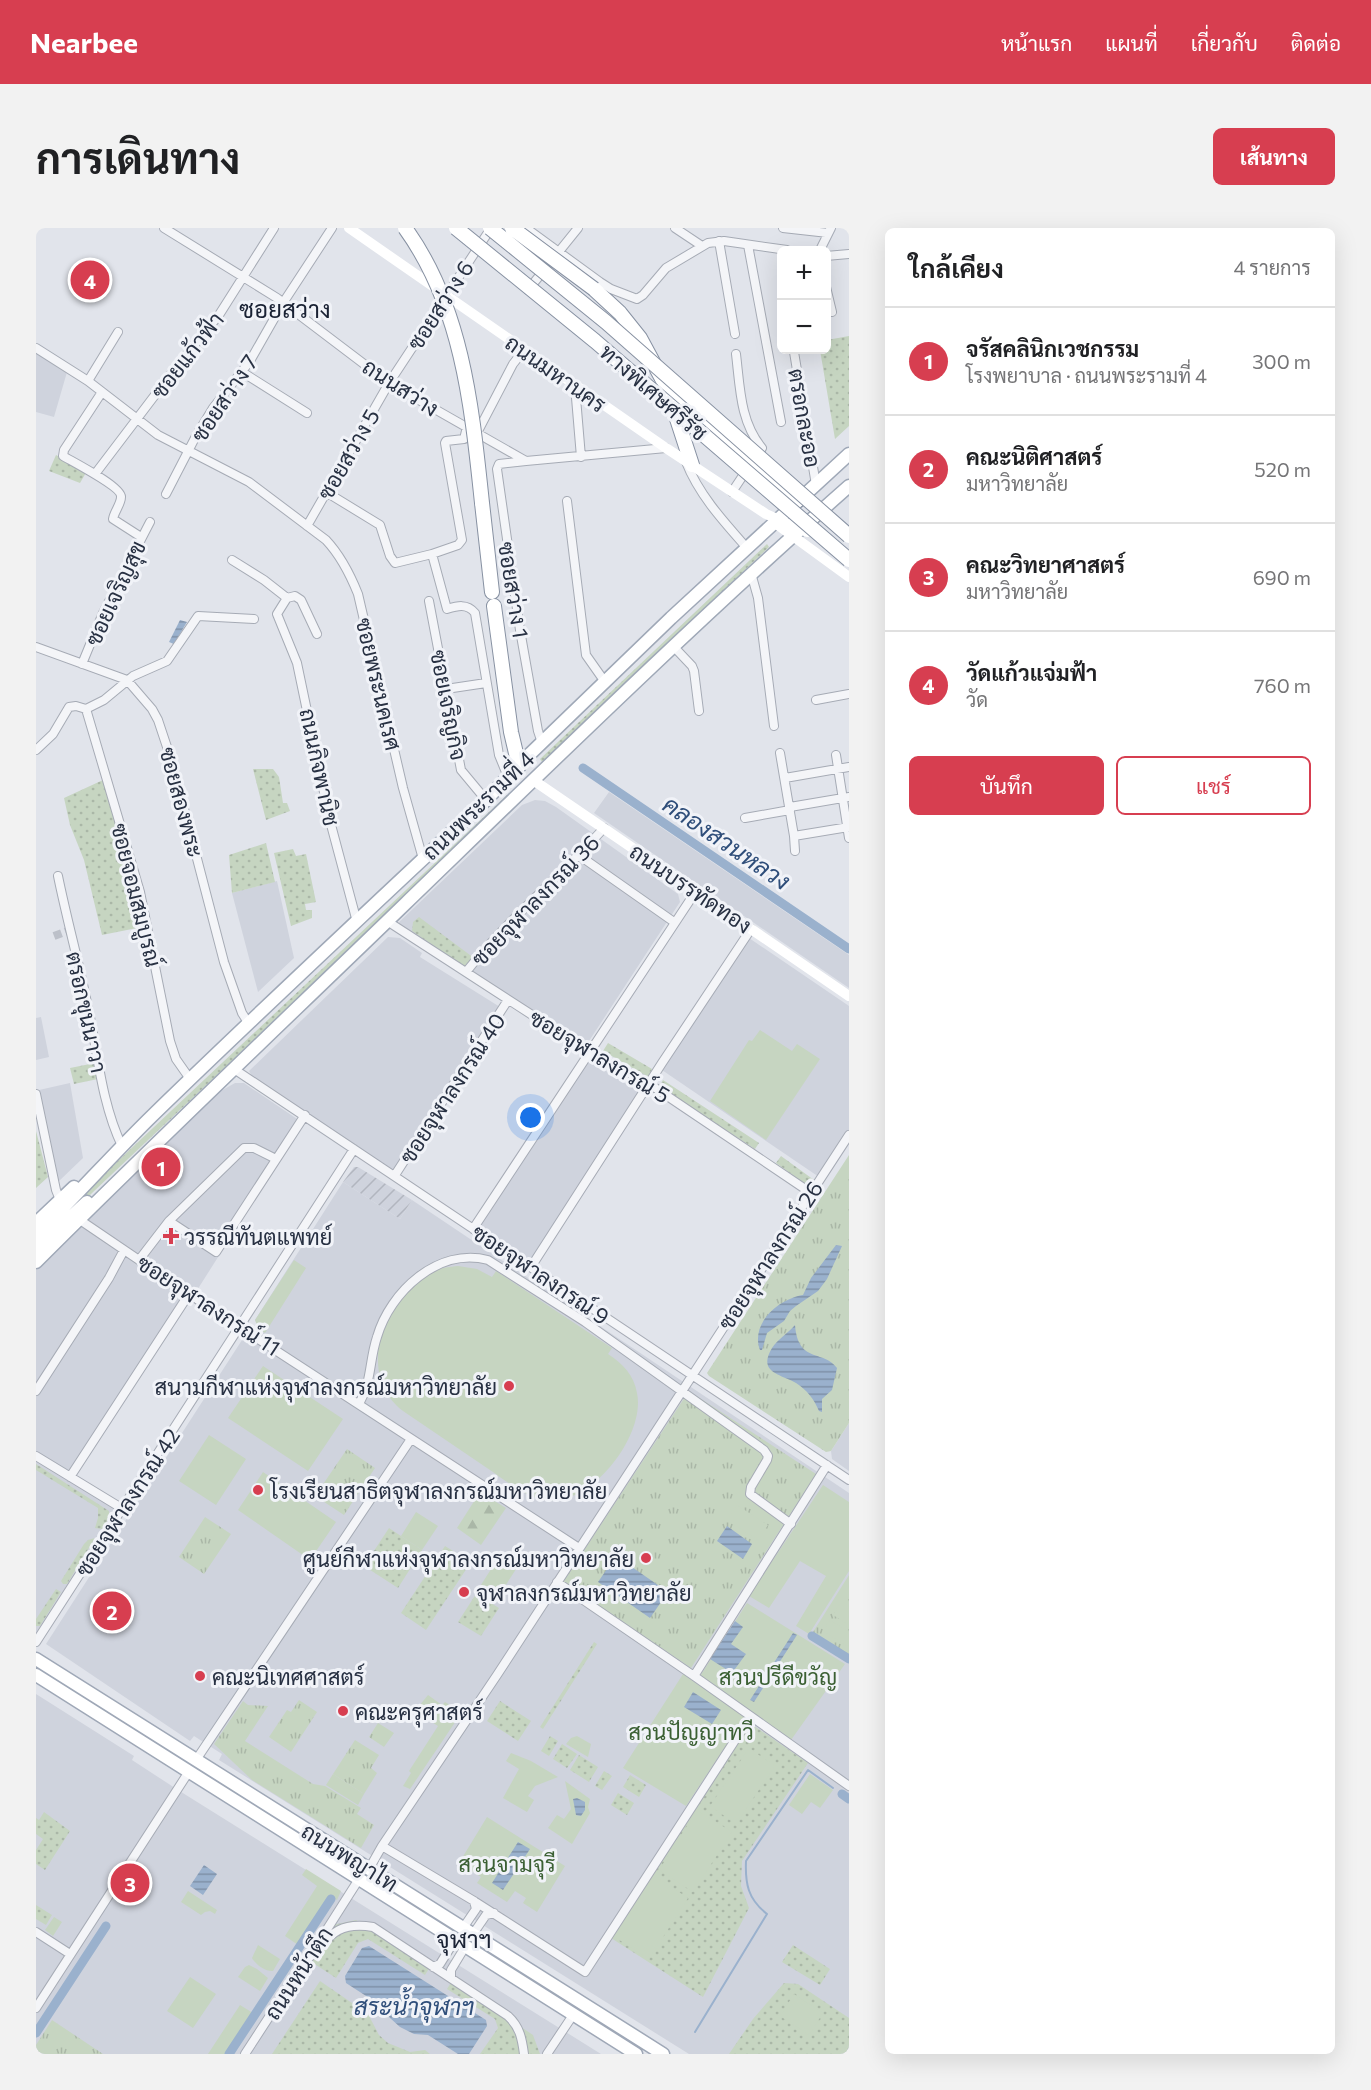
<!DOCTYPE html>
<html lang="th">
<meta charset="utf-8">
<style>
body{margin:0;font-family:Commissioner,Sarabun,sans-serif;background:#f2f2f2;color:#202124}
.controls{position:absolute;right:18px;top:18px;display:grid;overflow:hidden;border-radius:9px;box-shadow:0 6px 24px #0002}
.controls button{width:54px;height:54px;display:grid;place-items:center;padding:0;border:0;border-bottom:2px solid #e0e0e0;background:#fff;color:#202124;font:30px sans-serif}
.you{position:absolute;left:495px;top:890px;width:21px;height:21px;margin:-15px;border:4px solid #fff;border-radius:50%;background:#1a73e8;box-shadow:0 0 0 9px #1a73e833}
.badge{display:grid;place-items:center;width:39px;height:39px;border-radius:50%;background:#d73e50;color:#fff;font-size:20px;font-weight:700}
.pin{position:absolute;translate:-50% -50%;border:3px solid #fff;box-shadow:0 2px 6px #0006}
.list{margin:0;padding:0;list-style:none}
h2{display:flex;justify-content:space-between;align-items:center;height:78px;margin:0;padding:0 24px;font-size:26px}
h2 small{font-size:20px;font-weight:400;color:#757577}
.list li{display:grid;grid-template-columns:39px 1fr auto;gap:18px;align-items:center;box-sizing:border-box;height:108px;padding:0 24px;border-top:2px solid #e0e0e0}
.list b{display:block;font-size:22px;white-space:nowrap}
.list p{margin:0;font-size:20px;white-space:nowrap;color:#757577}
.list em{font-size:20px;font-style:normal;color:#757577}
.actions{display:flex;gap:12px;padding:18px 24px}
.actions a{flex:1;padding:14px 0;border:2px solid #d73e50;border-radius:9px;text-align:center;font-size:21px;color:#d73e50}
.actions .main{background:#d73e50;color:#fff}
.map{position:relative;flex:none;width:813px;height:1826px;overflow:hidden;border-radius:9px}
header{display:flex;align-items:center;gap:36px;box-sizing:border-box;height:84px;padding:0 30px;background:#d73e50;color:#fff}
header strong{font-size:28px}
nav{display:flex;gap:33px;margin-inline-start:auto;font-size:21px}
.intro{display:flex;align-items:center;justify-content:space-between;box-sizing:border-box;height:144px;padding:0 36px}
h1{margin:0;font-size:42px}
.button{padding:15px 27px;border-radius:9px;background:#d73e50;color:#fff;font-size:21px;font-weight:700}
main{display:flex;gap:36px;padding:0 36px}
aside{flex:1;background:#fff;border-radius:9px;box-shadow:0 6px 24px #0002}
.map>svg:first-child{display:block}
.built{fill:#cfd3dd}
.industrial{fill:url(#industrial-furrows)}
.grass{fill:url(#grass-dots)}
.forest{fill:url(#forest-firs)}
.park{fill:url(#park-tufts)}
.garden{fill:#c6d5c1}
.water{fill:url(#water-rules)}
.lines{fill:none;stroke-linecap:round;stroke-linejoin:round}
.stream{stroke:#9ab1cd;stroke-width:2}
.canal{stroke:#9ab1cd;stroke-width:9}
.street-tunnel{stroke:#bcc0c9;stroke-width:8;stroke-dasharray:8 4;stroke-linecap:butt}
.street-casing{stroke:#a6abb5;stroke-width:10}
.primary-casing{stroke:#9fa8b7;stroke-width:15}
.highway-casing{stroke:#8791a2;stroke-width:16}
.street{stroke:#f4f5f8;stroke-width:8}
.secondary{stroke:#fff;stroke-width:10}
.primary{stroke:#fff;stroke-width:12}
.highway{stroke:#fff;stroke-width:14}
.highway-bridge-casing{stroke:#8791a2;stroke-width:16;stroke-linecap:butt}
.highway-bridge{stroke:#fff;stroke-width:14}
.poi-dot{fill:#d73e50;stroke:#f1f3f8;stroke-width:2}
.labels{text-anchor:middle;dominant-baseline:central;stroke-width:6;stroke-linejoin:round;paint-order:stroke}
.street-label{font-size:22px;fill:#283143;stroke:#f1f3f8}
.poi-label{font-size:22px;fill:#283143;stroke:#f1f3f8;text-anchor:start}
.park-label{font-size:22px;fill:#3b6034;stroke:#f1f3f8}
.neighbourhood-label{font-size:24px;fill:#1a2234;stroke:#f1f3f8}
.water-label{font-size:24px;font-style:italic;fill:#2f4e7a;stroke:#f1f3f8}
</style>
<header>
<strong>Nearbee</strong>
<nav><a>หน้าแรก</a><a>แผนที่</a><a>เกี่ยวกับ</a><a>ติดต่อ</a></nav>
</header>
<div class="intro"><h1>การเดินทาง</h1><a class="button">เส้นทาง</a></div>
<main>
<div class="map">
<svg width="813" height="1826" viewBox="0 0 813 1826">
<defs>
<pattern id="industrial-furrows" width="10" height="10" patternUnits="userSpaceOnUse" patternTransform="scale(1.5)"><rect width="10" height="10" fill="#cfd3dd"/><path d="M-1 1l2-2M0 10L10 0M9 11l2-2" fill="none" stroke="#b2b6bf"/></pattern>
<pattern id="grass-dots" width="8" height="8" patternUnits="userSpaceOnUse" patternTransform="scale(1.5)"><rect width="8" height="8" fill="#c6d5c1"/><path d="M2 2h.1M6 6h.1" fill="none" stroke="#aab7a7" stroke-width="1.8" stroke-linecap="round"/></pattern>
<pattern id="forest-firs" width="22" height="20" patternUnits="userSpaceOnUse" patternTransform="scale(1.5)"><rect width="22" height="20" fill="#c6d5c1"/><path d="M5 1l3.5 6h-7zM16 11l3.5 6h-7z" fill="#aab7a7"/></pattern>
<pattern id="park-tufts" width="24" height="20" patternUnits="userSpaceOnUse" patternTransform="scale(1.5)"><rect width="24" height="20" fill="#c6d5c1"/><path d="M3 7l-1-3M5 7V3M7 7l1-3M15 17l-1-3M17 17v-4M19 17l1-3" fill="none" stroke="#aab7a7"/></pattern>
<pattern id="water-rules" width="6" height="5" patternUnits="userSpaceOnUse" patternTransform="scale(1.5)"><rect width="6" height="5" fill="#9ab1cd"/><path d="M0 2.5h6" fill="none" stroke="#7e91a8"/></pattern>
</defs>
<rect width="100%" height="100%" fill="#e1e4eb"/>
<path class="built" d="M0,123L31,144L18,189L0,184Z
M573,564L813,727V760L558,585Z
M499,572L509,573L520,579L642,666L644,674L553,813L546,814L508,789L507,786L504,789L360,697L486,577Z
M241,653L258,730L222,764L196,665Z
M352,709L364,710L386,725L384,729L464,779L358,943L217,850L213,843Z
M713,710L813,778V902L783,949L626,842Z
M5,789L13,829L0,832V790Z
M551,831L605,865L496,1035L442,997Z
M34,855L47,930L22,954L3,862Z
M199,855H208L267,895L158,1067L38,1249L0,1225V1042L183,864Z
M307,954L364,991L376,972L813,1265V1826H653L183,1532L186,1526L158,1508L154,1513L10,1416L206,1112L213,1111L217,1113L221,1106L224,1102L219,1092Z
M813,1195V1243L796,1231L795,1223Z
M0,1230L84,1283L0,1414Z
M0,1466L98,1528L96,1532L142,1562L565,1826H0Z"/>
<path class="industrial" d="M318,939H322L376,972L364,991L307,954Z"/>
<path class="grass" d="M813,108V198L799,211L784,122H790L791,112Z
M20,227L51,243L44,255L13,243Z
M731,316L733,319L506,534L504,531Z
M217,541H237L243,549L247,575H251L254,583L230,592Z
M67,552L89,629L106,699L66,707L48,632L34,597L28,570Z
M471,567L474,570L0,1018V1010Z
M230,615L239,654L196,665L193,627Z
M257,621L260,628L270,626L280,674L269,676L270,682H276V690L255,698L238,625Z
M383,689L438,730L430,740L376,703L377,694Z
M572,815L616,841L612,849L567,823Z
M59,835L62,851L38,856L34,840Z
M627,852L723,915L719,921L623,859Z
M0,903L12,949L0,960Z
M745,928L778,952L773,959L740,935Z
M0,1236L73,1283V1290L66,1301L59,1300L62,1290V1280L0,1242Z
M353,1300L386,1322L362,1360L328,1338Z
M59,1310L31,1356H27L25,1353L48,1316L52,1312Z
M409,1318L435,1334L390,1402L365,1385Z
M20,1361L25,1364L4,1398H0V1391Z
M440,1366L463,1380L445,1408L422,1394Z
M558,1414L561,1416L507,1501L504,1499Z
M464,1473L495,1493L482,1513L451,1493Z
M714,1495L772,1535L706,1633L705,1658L713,1680L667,1769L575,1710Z
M514,1508L522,1513L513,1528L505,1523Z
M526,1516L541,1526L531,1540L517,1531Z
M543,1527L562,1539L553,1554L534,1542Z
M568,1543L576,1548L566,1562L559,1558Z
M594,1547L610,1557L603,1569L587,1559Z
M582,1565L598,1575L591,1587L575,1577Z
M8,1584L34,1603L9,1642L0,1636V1622L7,1611L0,1606V1590L3,1592Z
M0,1677L16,1687L10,1697L0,1691Z
M320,1692L394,1739L389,1747L332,1711L322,1715L300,1750L274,1733L297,1697Z
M757,1717L794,1741L784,1757L746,1734Z
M284,1753L332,1786L343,1807L352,1815L374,1824L389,1822L394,1826H236Z
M416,1753L497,1807L504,1826H444L462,1800L459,1791L411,1761Z
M748,1755L762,1756L813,1790V1826H693L717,1791Z"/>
<path class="forest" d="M444,1264L470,1280L445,1317L421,1300Z"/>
<path class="park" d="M813,927V1195L795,1223L790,1224L673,1148L671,1145Z
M653,1163L780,1246L655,1440L527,1354Z
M311,1221L339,1240L308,1287L279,1268Z
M169,1289L195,1306L168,1346L143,1329Z
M813,1347V1427L777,1404Z
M263,1472L281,1484L255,1524L233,1509L251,1482L255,1484Z
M207,1473L212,1477L232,1478L209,1513L277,1556L289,1558L325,1580L321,1586L338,1597L325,1620L216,1552L178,1516Z
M342,1495L358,1505L348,1519L333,1509Z
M319,1512L343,1527L335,1540L341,1545L328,1566L297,1546Z
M16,1792L67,1826H0V1817Z"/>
<path class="garden" d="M724,802L756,823L761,816L784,831L730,912L674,873L713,812L716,813Z
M258,1032L270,1040L229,1105L222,1100L219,1092Z
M422,1038L441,1041L456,1049L460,1043L576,1120L572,1126C587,1136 598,1147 601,1165C610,1207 555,1279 510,1272C488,1269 469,1252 451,1240C423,1221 395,1202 367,1183C317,1144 349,1066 399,1043C406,1039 414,1039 422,1038Z
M227,1138L307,1191L272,1243L192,1190Z
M173,1207L210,1231L180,1277L143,1253Z
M227,1244L300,1294L274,1332L202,1282Z
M787,1257L813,1274V1343L773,1406L760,1398L790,1348L764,1333L733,1380L713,1368Z
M701,1277L732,1297L722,1312L691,1292Z
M380,1284L402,1298L386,1322L365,1308Z
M466,1324L484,1335L460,1372L443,1360Z
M711,1375L809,1436L755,1512L664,1448Z
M804,1376L813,1382V1397L797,1387Z
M794,1392L813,1404L811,1418L787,1403Z
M647,1446L709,1489L650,1578L587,1540Z
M392,1467L406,1477L409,1474L426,1484L374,1561L367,1558L375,1545L373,1543L402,1498L391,1491L393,1488L385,1482L383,1485L379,1483Z
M541,1508L555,1516L552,1529L530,1516L535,1510Z
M713,1520L739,1538L700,1596L674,1578Z
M475,1525L495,1533L522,1549L499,1558L492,1568L498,1572L491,1584L467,1570L483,1541L470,1533Z
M297,1546L328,1566L322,1577L290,1557Z
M774,1546L797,1562L784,1580L775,1574L766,1586L753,1577Z
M529,1553L554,1571L552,1579L554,1585L536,1616L512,1600L521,1587L528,1591L535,1581Z
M661,1582L696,1604L657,1664L623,1642Z
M451,1589L529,1638L501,1684L487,1675L490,1670L479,1663L471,1674L441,1655L445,1649L423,1635Z
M270,1641L305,1663L301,1672L295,1669L262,1717L249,1708L281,1658L266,1647Z
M617,1647L652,1670L613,1731L577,1708Z
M152,1663L181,1682L179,1686L174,1683L169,1684L165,1687L145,1674Z
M18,1689L26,1694L17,1708L9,1702Z
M222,1717L244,1731L237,1743C230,1744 219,1736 216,1730Z
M213,1737L221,1741L232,1750L224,1763L202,1749L209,1739Z
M154,1749L180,1766L157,1800L131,1783Z
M758,1766L787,1785L773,1807L744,1788Z
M204,1777L217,1785L190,1826H172Z"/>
<path class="water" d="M144,392L151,394L138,416L133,414Z
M800,1017L806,1018L791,1051L782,1063L760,1078L754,1083L748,1093L731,1105L726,1122H724C714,1095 743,1071 767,1067L775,1050Z
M759,1097C762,1136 787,1121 801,1140L796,1162L786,1171V1184L783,1183C778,1171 771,1162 760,1155C745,1146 721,1145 736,1120C742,1111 752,1105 759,1097Z
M691,1298L716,1316L707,1331L681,1313Z
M580,1328L632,1364L614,1390L562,1354Z
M699,1393L707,1399L695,1416L710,1426L696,1445L674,1431Z
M757,1405L761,1407L718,1474L714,1472Z
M657,1464L685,1482L676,1496L648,1479Z
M541,1570L549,1574V1582L545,1588L540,1587L537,1571Z
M482,1614L494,1621L467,1662L456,1655Z
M168,1637L181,1646L167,1667L154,1658Z
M333,1718L450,1792L451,1798L433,1826H422L392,1807L378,1806L364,1799L354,1790L344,1777L310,1755L309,1748L326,1720Z"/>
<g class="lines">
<path class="stream" d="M659,1804L731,1686C712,1671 709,1656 710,1633L772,1542L797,1560"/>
<path class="canal" d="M547,540L813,721
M776,1408L813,1431
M806,1566L813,1571
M0,1805L70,1698
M193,1826L295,1671"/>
<path class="street-tunnel" d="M18,708L34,702"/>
<defs>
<path id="street" d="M128,0L241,70L353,155L490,233L630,220
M490,0L564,54L575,61L601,71L607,67L630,40L672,15L688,13L751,22
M639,0L666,18
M747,0L792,5
M683,13L699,106
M712,17L745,194
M784,22L795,0
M790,28L813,26
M790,59L796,84
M492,62L542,0
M0,120L52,153L122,207L213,254L290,312C305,328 314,346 322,366L367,560L387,631
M758,124L780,257
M700,126C704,159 704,194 726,220L721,228
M206,144L271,185
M52,153L82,104
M539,158L545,229
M66,164L28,222L27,228C37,234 86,259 85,269C85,276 78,284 77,291L105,309
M441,205L477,136L488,122
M490,233L463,236L461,241L484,402L502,503L506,515
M650,234C663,267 688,294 711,320
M59,246L138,142L183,87L238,0
M290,264L344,297L354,328L359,335L396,326L411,381C421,378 431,375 439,385L463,527L472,549
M696,264L712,240
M130,266L160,208L177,180L214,133L247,75L296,0
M531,273L550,427L569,454
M271,298L353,155L455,0
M396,326L422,317L426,312L409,215L410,213L428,211L431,199
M196,332L228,352L251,370
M715,345L722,370L738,498
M393,373L425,542L450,572
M281,406L265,372L259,368L251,370L241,386L261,435L294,593L321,694
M0,419L91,452L116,481L122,492L135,531L188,734L206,785L213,796
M638,419L656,438L658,443L663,483
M46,436L67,385L114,294
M410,461L450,455
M780,472L813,466
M50,481L104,664L134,813L140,831L154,851
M0,522L17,506L33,479L40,478L50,481L68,472L97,448L131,433L162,388L218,391
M744,525L758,608L759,623
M800,527L813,610
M749,550L813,539
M754,579L813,569
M709,590L754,582
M758,608L813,599
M544,628L638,694
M22,648C33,702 49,756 58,811C64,846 70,885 86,918
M351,693L564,831L606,851L775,965
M430,744C472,691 523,650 568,600
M198,841L813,1252
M0,866L20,962L24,972
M359,947L472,772
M44,992L153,1066L543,1320
M133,993L180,1024L269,887
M437,1001L660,663
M103,1032L133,993L208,920H218L240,931
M495,1039L626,835L715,701
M0,1163L73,1050L88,1022
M323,1176C336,1153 333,1133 341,1109C354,1064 402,1019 452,1032L549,1094L728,1222L732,1228L731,1232L715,1259L714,1266L755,1296
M0,1228L87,1281
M34,1249L153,1066
M521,1354L658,1448L813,1558
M0,1414L318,921
M658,1448L791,1237
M160,1532L375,1211
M346,1618L438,1673L549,1744L714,1489
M333,1641L346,1618L461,1447L813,907
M427,1700L440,1681L438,1673
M0,1704L34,1726
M437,1706L450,1687L458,1685
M281,1717L323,1651
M270,1733C293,1709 300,1693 337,1699L472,1788C484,1799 486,1811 488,1826
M397,1739L404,1736L419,1712
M415,1750V1742L429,1719
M0,1780L152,1545
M209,1826L272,1729
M511,1826L537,1787"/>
<path id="primary" d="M0,995L38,959
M0,1007C40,968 77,926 117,887C227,780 339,676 450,572L495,525L635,390L813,226
M0,1021L51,974
M0,1034C121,913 246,795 369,676C515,535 660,393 813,258
M0,1431L627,1826
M0,1447L600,1826"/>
<path id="highway" d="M558,61L584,85L604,110L631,160L656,237
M631,160L762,272
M446,275L456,364
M458,378L475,504L483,538"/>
</defs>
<use href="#street" class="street-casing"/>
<use href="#primary" class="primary-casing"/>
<use href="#highway" class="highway-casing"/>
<use href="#street" class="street"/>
<path class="secondary" d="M313,0L630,220L730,286L771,304
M739,295L813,349
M497,552L813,768"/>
<use href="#primary" class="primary"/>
<use href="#highway" class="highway"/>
<defs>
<path id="highway-bridge" d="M369,0C427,80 436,181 446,275
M420,0L559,113L813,332
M454,0L570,94L813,308
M476,0L558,61"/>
</defs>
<use href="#highway-bridge" class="highway-bridge-casing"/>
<use href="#highway-bridge" class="highway-bridge"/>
</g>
<g class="poi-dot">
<path d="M132 999h6v6h6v6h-6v6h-6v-6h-6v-6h6z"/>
<circle cx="473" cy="1158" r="6"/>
<circle cx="222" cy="1262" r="6"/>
<circle cx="610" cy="1330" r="6"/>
<circle cx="428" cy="1364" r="6"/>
<circle cx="164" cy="1448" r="6"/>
<circle cx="307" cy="1483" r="6"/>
</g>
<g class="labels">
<g class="street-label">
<text transform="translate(404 77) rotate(-57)">ซอยสว่าง 6</text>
<text transform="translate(151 127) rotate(-52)">ซอยแก้วฟ้า</text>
<text transform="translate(520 145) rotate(35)">ถนนมหานคร</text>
<text transform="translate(365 159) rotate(33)">ถนนสว่าง</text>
<text transform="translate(618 164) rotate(41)">ทางพิเศษศรีรัช</text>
<text transform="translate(188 170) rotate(-56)">ซอยสว่าง 7</text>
<text transform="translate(769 190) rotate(80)">ตรอกละออ</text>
<text transform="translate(312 226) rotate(-60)">ซอยสว่าง 5</text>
<text transform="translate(478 362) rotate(81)">ซอยสว่าง 1</text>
<text transform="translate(79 365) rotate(-65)">ซอยเจริญสุข</text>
<text transform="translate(343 456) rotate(77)">ซอยพระนคเรศ</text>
<text transform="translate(413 477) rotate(79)">ซอยเจริญกิจ</text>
<text transform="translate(284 539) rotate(78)">ถนนกิจพานิช</text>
<text transform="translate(146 574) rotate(75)">ซอยสองพระ</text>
<text transform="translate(442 577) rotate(-44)">ถนนพระรามที่ 4</text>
<text transform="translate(655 660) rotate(34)">ถนนบรรทัดทอง</text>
<text transform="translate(101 667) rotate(76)">ซอยจอมสมบูรณ์</text>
<text transform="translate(499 672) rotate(-46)">ซอยจุฬาลงกรณ์ 36</text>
<text transform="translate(51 784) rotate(78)">ตรอกขุนนาวา</text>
<text transform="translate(564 828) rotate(31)">ซอยจุฬาลงกรณ์ 5</text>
<text transform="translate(416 860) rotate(-57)">ซอยจุฬาลงกรณ์ 40</text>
<text transform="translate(734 1027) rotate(-57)">ซอยจุฬาลงกรณ์ 26</text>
<text transform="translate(505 1046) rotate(34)">ซอยจุฬาลงกรณ์ 9</text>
<text transform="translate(173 1077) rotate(33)">ซอยจุฬาลงกรณ์ 11</text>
<text transform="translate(91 1274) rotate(-57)">ซอยจุฬาลงกรณ์ 42</text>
<text transform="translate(314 1629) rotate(32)">ถนนพญาไท</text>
<text transform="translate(262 1745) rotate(-57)">ถนนหน้าตึก</text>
</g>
<g class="poi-label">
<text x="148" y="1008">วรรณีทันตแพทย์</text>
<text x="461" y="1158" text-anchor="end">สนามกีฬาแห่งจุฬาลงกรณ์มหาวิทยาลัย</text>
<text x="234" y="1262">โรงเรียนสาธิตจุฬาลงกรณ์มหาวิทยาลัย</text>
<text x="598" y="1330" text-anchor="end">ศูนย์กีฬาแห่งจุฬาลงกรณ์มหาวิทยาลัย</text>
<text x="440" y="1364">จุฬาลงกรณ์มหาวิทยาลัย</text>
<text x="176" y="1448">คณะนิเทศศาสตร์</text>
<text x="319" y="1483">คณะครุศาสตร์</text>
</g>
<g class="park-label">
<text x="742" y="1448">สวนปรีดีขวัญ</text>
<text x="655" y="1503">สวนปัญญาทวี</text>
<text x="471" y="1635">สวนจามจุรี</text>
</g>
<g class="neighbourhood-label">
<text x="249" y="80">ซอยสว่าง</text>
<text x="428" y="1710">จุฬาฯ</text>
</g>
<g class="water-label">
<text transform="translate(691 614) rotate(34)">คลองสวนหลวง</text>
<text x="378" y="1777">สระน้ำจุฬาฯ</text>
</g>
</g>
</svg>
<div class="controls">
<button>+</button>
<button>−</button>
</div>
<div class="you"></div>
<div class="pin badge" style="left:125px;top:939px">1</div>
<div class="pin badge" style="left:76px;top:1383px">2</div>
<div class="pin badge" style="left:94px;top:1655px">3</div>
<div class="pin badge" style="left:54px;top:52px">4</div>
</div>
<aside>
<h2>ใกล้เคียง<small>4 รายการ</small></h2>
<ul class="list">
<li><span class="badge">1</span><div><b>จรัสคลินิกเวชกรรม</b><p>โรงพยาบาล · ถนนพระรามที่ 4</p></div><em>300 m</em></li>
<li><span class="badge">2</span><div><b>คณะนิติศาสตร์</b><p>มหาวิทยาลัย</p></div><em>520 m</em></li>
<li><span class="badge">3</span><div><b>คณะวิทยาศาสตร์</b><p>มหาวิทยาลัย</p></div><em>690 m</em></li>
<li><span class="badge">4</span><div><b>วัดแก้วแจ่มฟ้า</b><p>วัด</p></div><em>760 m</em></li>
</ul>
<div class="actions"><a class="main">บันทึก</a><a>แชร์</a></div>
</aside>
</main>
